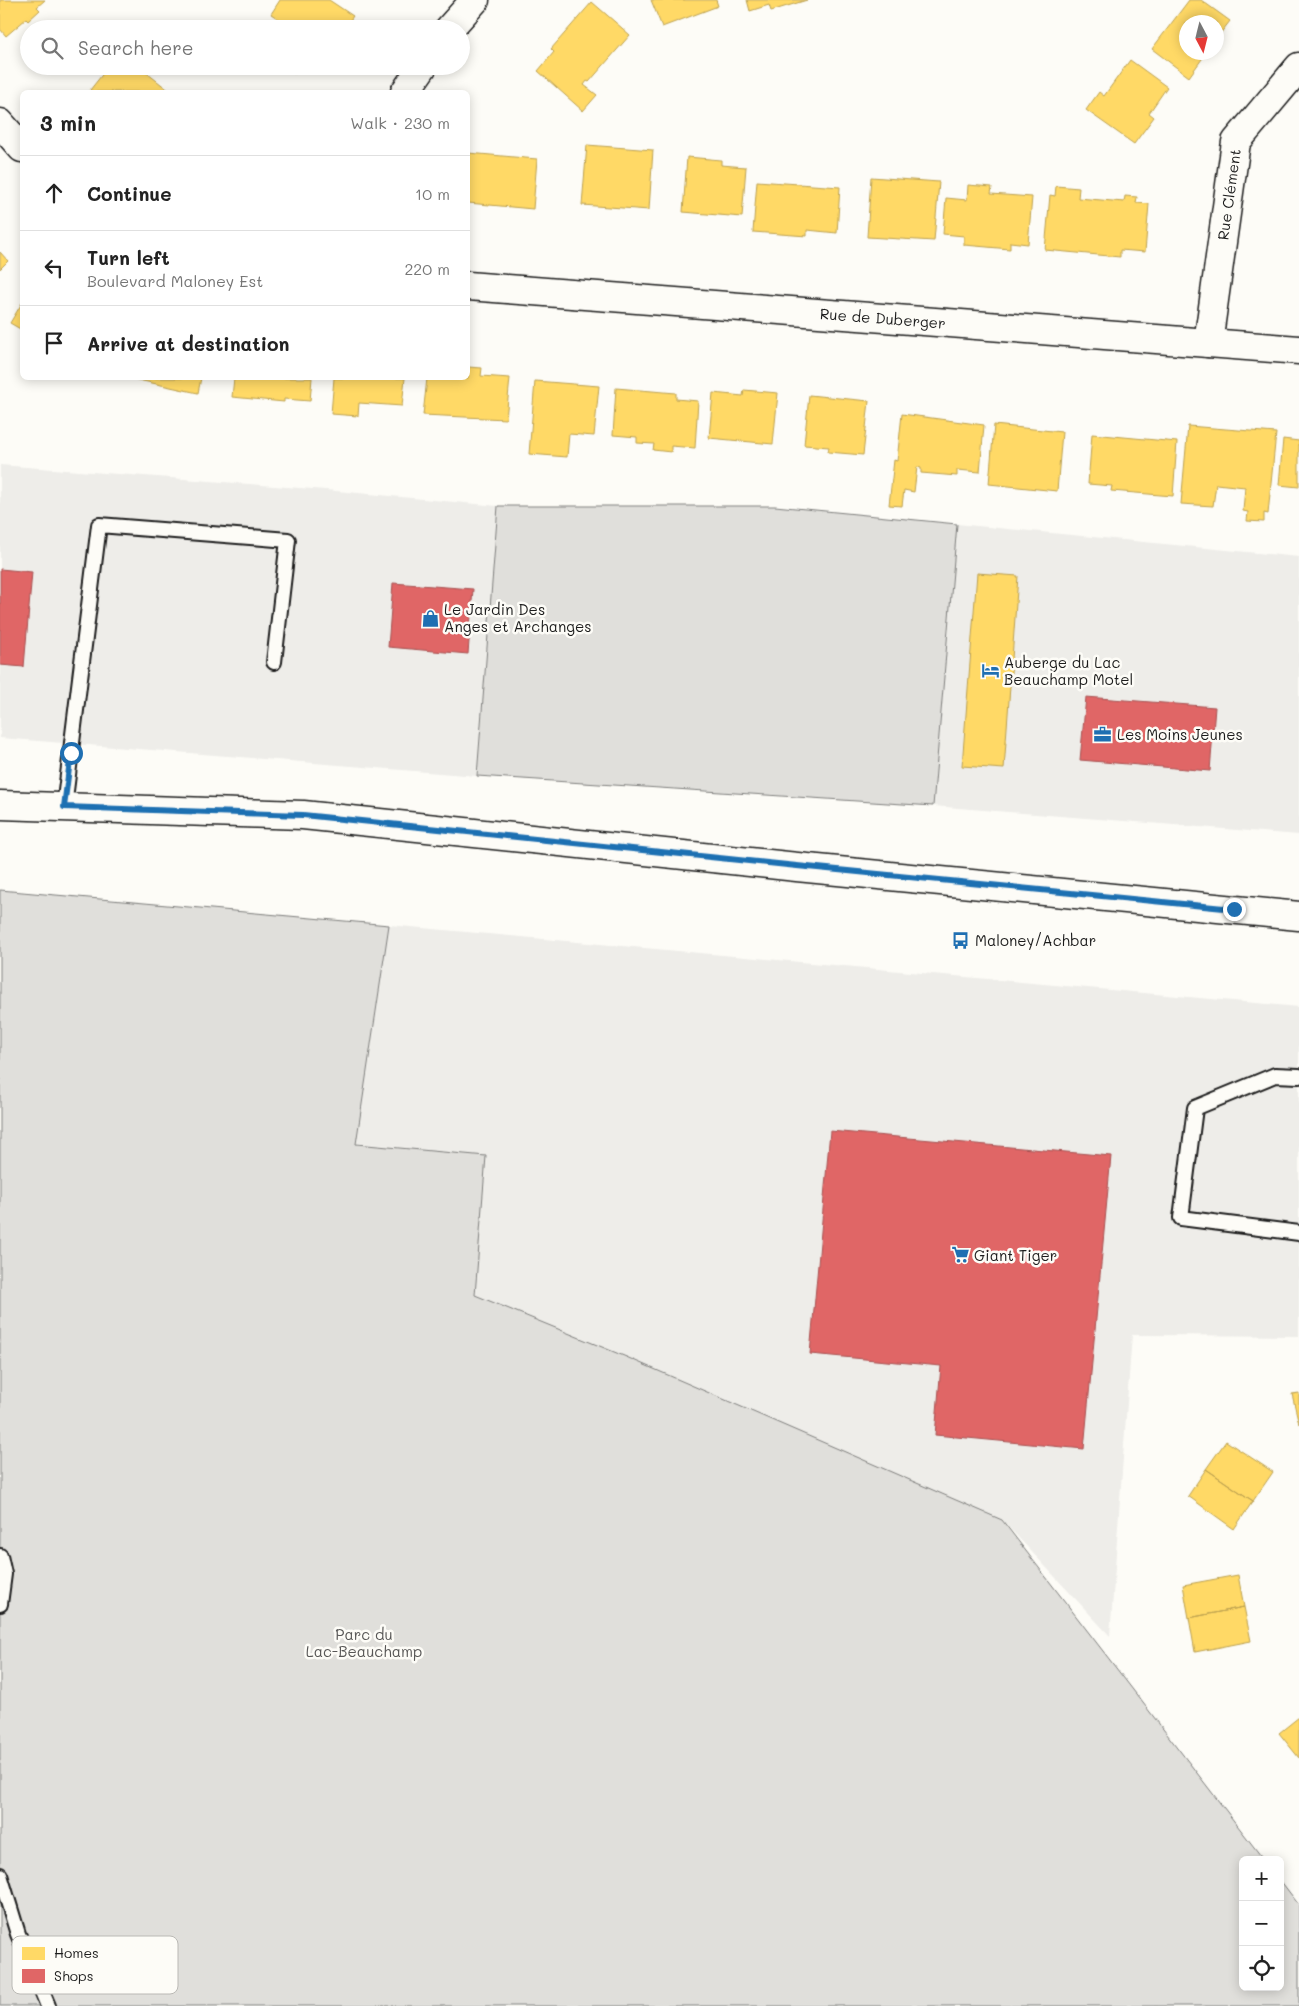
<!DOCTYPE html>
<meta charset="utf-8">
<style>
body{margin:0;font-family:Mali,sans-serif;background:#f6f6f6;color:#222}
.controls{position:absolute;right:15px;bottom:15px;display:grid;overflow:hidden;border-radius:8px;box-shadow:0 2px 12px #0003}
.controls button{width:45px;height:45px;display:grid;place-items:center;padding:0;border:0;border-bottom:1px solid #e0e0e0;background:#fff;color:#222;font:25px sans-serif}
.compass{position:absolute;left:1179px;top:15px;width:45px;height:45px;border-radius:50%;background:#fff;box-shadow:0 2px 12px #0003;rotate:173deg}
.stop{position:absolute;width:15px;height:15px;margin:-11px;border:4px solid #1f6fb2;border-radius:50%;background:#fff}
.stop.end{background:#1f6fb2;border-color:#fff;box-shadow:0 1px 5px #0008}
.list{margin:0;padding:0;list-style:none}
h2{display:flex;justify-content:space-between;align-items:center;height:65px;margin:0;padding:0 20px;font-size:21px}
h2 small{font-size:16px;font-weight:400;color:#767676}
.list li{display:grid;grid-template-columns:32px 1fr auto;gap:15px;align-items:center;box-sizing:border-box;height:75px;padding:0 20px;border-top:1px solid #e0e0e0}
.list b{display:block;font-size:19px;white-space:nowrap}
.list p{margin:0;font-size:16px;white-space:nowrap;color:#767676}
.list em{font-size:16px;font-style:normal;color:#767676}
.icon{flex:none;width:28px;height:28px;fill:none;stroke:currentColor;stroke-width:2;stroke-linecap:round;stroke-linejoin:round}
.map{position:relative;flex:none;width:1299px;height:2006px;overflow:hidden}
.search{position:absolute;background:#fff;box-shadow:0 2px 12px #0003;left:20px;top:20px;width:450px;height:55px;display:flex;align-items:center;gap:12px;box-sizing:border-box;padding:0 18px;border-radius:28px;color:#767676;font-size:19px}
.panel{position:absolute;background:#fff;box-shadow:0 2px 12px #0003;left:20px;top:90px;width:450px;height:290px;border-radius:8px}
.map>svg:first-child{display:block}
.built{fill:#eeede9}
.green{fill:#e0dfdb;stroke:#7e7e7c}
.homes{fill:#ffd966;stroke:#bba050}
.shops{fill:#e06666;stroke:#a55050}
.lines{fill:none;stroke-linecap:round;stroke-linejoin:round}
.lane-casing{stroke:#1c1c1c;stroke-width:18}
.street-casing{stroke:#1c1c1c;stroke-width:31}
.primary-casing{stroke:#1c1c1c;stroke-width:31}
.lane{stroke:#fdfcf7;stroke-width:14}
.street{stroke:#fdfcf7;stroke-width:28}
.primary{stroke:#fdfcf7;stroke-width:28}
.route{stroke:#1f6fb2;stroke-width:6}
.labels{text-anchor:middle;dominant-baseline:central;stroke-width:5;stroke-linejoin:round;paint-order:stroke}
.street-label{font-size:15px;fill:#1c1c1c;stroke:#fdfcf7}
.poi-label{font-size:15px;fill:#1c1c1c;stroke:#fdfcf7;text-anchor:start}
.park-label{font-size:15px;fill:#575655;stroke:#fdfcf7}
.key{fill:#fdfcf7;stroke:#bab9b5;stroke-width:1}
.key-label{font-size:14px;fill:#1c1c1c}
</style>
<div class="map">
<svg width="1299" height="2006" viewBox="0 0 1299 2006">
<rect width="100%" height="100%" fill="#fdfcf7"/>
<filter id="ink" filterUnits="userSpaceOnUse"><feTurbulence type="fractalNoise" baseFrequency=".02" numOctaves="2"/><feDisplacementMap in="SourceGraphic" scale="10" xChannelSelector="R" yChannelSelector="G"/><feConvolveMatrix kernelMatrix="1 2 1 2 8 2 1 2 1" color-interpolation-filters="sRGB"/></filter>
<g filter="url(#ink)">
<path class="built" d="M0,465L326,490L498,506L477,776L0,738Z
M957,524L1299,557V835L933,806Z
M389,925L1299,1007V1336L1132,1335L1110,1636L1002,1520L474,1295L486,1156L356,1144Z"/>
<path class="green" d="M498,506H775L957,524L933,806L477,776Z
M0,890L389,925L356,1144L486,1156L475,1295L624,1356L1002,1520L1264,1860H1243V1987H1280V1880L1299,1905V2006H0Z"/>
<path class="homes" d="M0,0H45L37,7L40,10L28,21L26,19L6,36L0,29Z
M280,0H329L353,16L344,29H285L288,25L271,14Z
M651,0H716L718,6L662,27Z
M747,0H807L771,11L769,5L750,11Z
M1189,0H1201L1230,21L1216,39V22H1186V52H1207L1189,77L1152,49Z
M592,2L630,35L589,82L587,81L584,85L597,95L583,111L538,71L554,52L551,49Z
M1130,60L1167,87L1149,113L1154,117L1134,144L1086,110L1099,92L1104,96Z
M109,66H138L171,92H93L90,90Z
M284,66H301L295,74Z
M587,145L653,150L649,210L582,205Z
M468,153L537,159L533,209L468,203Z
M687,157L721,160V165L746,167L742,217L683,212Z
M871,177L939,182L934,241L867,237Z
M757,181L840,187L837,233L807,230V236L753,232Z
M968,185L992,187L991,194L1032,197L1028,244L1010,242V249L964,245V236L943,234L946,198L967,200Z
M1056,186L1079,188L1078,198L1124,202L1125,196L1137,197L1136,203L1149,204L1145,252L1120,250V257L1045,250L1050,195L1055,196Z
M0,252L8,261L0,269Z
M22,303V330L10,323Z
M468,367L482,368L481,376L510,378L506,419L423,415L427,378H468Z
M129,378H201L198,393Z
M234,378H312L310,401L284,399V402L232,397Z
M334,378H405L402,406L359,403L358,416L331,414Z
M535,381L599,386L594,436L569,434L567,457L529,454Z
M616,388L676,393V399L698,401L695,448L671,446V452L653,450L654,444L637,443V437L613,435Z
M744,390L778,393L773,444L709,438L713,393L743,396Z
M809,395L869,401L863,455L828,452L829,447L804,445Z
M902,414L984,425L980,472L957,470V476L921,473V468L917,467L914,492L904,490L902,506L889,505L894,460L897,461Z
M994,425L1062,432L1057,491L989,484Z
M1188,426L1276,433L1268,514L1264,513V522L1247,521L1248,512L1243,511L1245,487L1216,484L1213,506L1181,504Z
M1092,434L1177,442L1173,496L1111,491L1112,486L1088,484Z
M1283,439L1299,441V487L1279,485Z
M977,573L1018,576L1004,769L962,766Z
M1299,1393V1424L1292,1394Z
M1226,1441L1273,1472L1253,1501L1206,1469Z
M1206,1469L1253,1501L1234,1529L1188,1496Z
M1238,1575L1244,1607L1189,1618L1183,1585Z
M1244,1607L1251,1641L1195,1652L1189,1618Z
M1299,1717V1758L1279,1733Z"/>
<path class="shops" d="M0,569L32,572L24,667L0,665Z
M393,583L473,589L468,654L388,647Z
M1086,697L1215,707L1210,771L1080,760Z
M830,1131L1111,1156L1084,1449L935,1435L941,1366L810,1354Z"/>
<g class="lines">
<defs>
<path id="lane" d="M64,807L99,525L288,540L274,662
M1299,1076L1275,1075L1195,1108L1181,1218L1299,1233
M0,1556L4,1574L0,1604
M0,1875L18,1934L48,2006"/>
<g id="street">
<path d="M449,29L475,0"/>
<path d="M405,92L423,66"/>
<path d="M0,123L22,148"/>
<path id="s1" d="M468,286L1299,350"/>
<path id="s2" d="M1208,343L1236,142L1299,67"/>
</g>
<path id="primary" d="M0,805L303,815L797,867L1299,916"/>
</defs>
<use href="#lane" class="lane-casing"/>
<use href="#street" class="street-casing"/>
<use href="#primary" class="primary-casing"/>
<use href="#lane" class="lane"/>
<use href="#street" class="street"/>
<use href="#primary" class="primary"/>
</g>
</g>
<g class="lines" filter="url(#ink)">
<path class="route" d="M71,753L64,807L303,815L797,866L1234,909"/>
</g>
<defs>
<symbol id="shop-bare" viewBox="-9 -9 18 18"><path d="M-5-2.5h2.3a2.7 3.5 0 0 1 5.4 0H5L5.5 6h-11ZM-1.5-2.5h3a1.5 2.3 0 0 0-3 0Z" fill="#1f6fb2" stroke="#fdfcf7" stroke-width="2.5" paint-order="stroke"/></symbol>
<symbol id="hotel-bare" viewBox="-9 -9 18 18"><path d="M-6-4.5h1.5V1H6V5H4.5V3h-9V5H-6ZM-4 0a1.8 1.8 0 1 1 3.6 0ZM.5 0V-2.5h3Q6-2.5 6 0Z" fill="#1f6fb2" stroke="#fdfcf7" stroke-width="2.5" paint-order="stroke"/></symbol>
<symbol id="office-bare" viewBox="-9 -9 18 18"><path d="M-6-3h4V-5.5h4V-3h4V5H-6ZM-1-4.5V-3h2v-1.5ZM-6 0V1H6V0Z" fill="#1f6fb2" stroke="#fdfcf7" stroke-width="2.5" paint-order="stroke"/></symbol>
<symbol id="bus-bare" viewBox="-9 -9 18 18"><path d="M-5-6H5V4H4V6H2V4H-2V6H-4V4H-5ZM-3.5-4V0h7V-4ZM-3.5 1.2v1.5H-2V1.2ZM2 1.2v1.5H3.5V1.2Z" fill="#1f6fb2" stroke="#fdfcf7" stroke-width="2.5" paint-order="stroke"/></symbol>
<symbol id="supermarket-bare" viewBox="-9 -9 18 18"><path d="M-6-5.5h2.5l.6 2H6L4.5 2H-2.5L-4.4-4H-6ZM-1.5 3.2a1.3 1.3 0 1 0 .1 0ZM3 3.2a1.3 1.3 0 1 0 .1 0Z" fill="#1f6fb2" stroke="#fdfcf7" stroke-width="2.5" paint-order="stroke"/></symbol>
</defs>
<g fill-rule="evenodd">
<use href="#shop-bare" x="418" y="606" width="25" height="25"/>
<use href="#hotel-bare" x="978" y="658" width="25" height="25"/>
<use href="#office-bare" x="1090" y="722" width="25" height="25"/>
<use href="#bus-bare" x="948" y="928" width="25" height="25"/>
<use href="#supermarket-bare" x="948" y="1242" width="25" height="25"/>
</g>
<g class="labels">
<g class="street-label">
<text stroke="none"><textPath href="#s2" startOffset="150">Rue Clément</textPath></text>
<text stroke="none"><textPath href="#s1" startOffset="416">Rue de Duberger</textPath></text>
</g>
<g class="poi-label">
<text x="444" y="609">Le Jardin Des<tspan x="444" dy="17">Anges et Archanges</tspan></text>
<text x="1004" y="662">Auberge du Lac<tspan x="1004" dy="17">Beauchamp Motel</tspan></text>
<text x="1117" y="734">Les Moins Jeunes</text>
<text x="975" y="940">Maloney/Achbar</text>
<text x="974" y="1255">Giant Tiger</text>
</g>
<g class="park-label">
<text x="364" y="1634">Parc du<tspan x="364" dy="17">Lac-Beauchamp</tspan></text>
</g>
</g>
<rect x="12" y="1936" width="166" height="58" rx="8" class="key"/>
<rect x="22" y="1947" width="23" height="13" fill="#ffd966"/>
<rect x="22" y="1969" width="23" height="14" fill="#e06666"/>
<g class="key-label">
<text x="54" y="1958">Homes</text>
<text x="54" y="1981">Shops</text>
</g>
</svg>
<div class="controls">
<button>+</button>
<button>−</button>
<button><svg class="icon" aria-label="locate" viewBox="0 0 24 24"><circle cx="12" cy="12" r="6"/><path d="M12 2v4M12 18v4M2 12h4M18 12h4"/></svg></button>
</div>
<svg class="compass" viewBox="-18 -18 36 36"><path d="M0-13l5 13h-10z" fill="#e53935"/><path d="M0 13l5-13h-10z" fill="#767676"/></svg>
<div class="stop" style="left:71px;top:753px"></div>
<div class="stop end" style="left:1234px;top:909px"></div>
<div class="search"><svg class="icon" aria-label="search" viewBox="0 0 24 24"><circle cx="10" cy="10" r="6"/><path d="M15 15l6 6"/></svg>Search here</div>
<section class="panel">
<h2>3 min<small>Walk · 230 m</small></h2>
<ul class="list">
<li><svg class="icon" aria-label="ahead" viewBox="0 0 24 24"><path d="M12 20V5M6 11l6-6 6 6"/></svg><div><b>Continue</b></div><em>10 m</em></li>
<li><svg class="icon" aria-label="left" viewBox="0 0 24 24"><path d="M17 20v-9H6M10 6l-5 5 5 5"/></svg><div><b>Turn left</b><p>Boulevard Maloney Est</p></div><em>220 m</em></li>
<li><svg class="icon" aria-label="arrive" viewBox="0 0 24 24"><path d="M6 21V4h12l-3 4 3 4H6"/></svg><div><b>Arrive at destination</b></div></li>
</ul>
</section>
</div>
